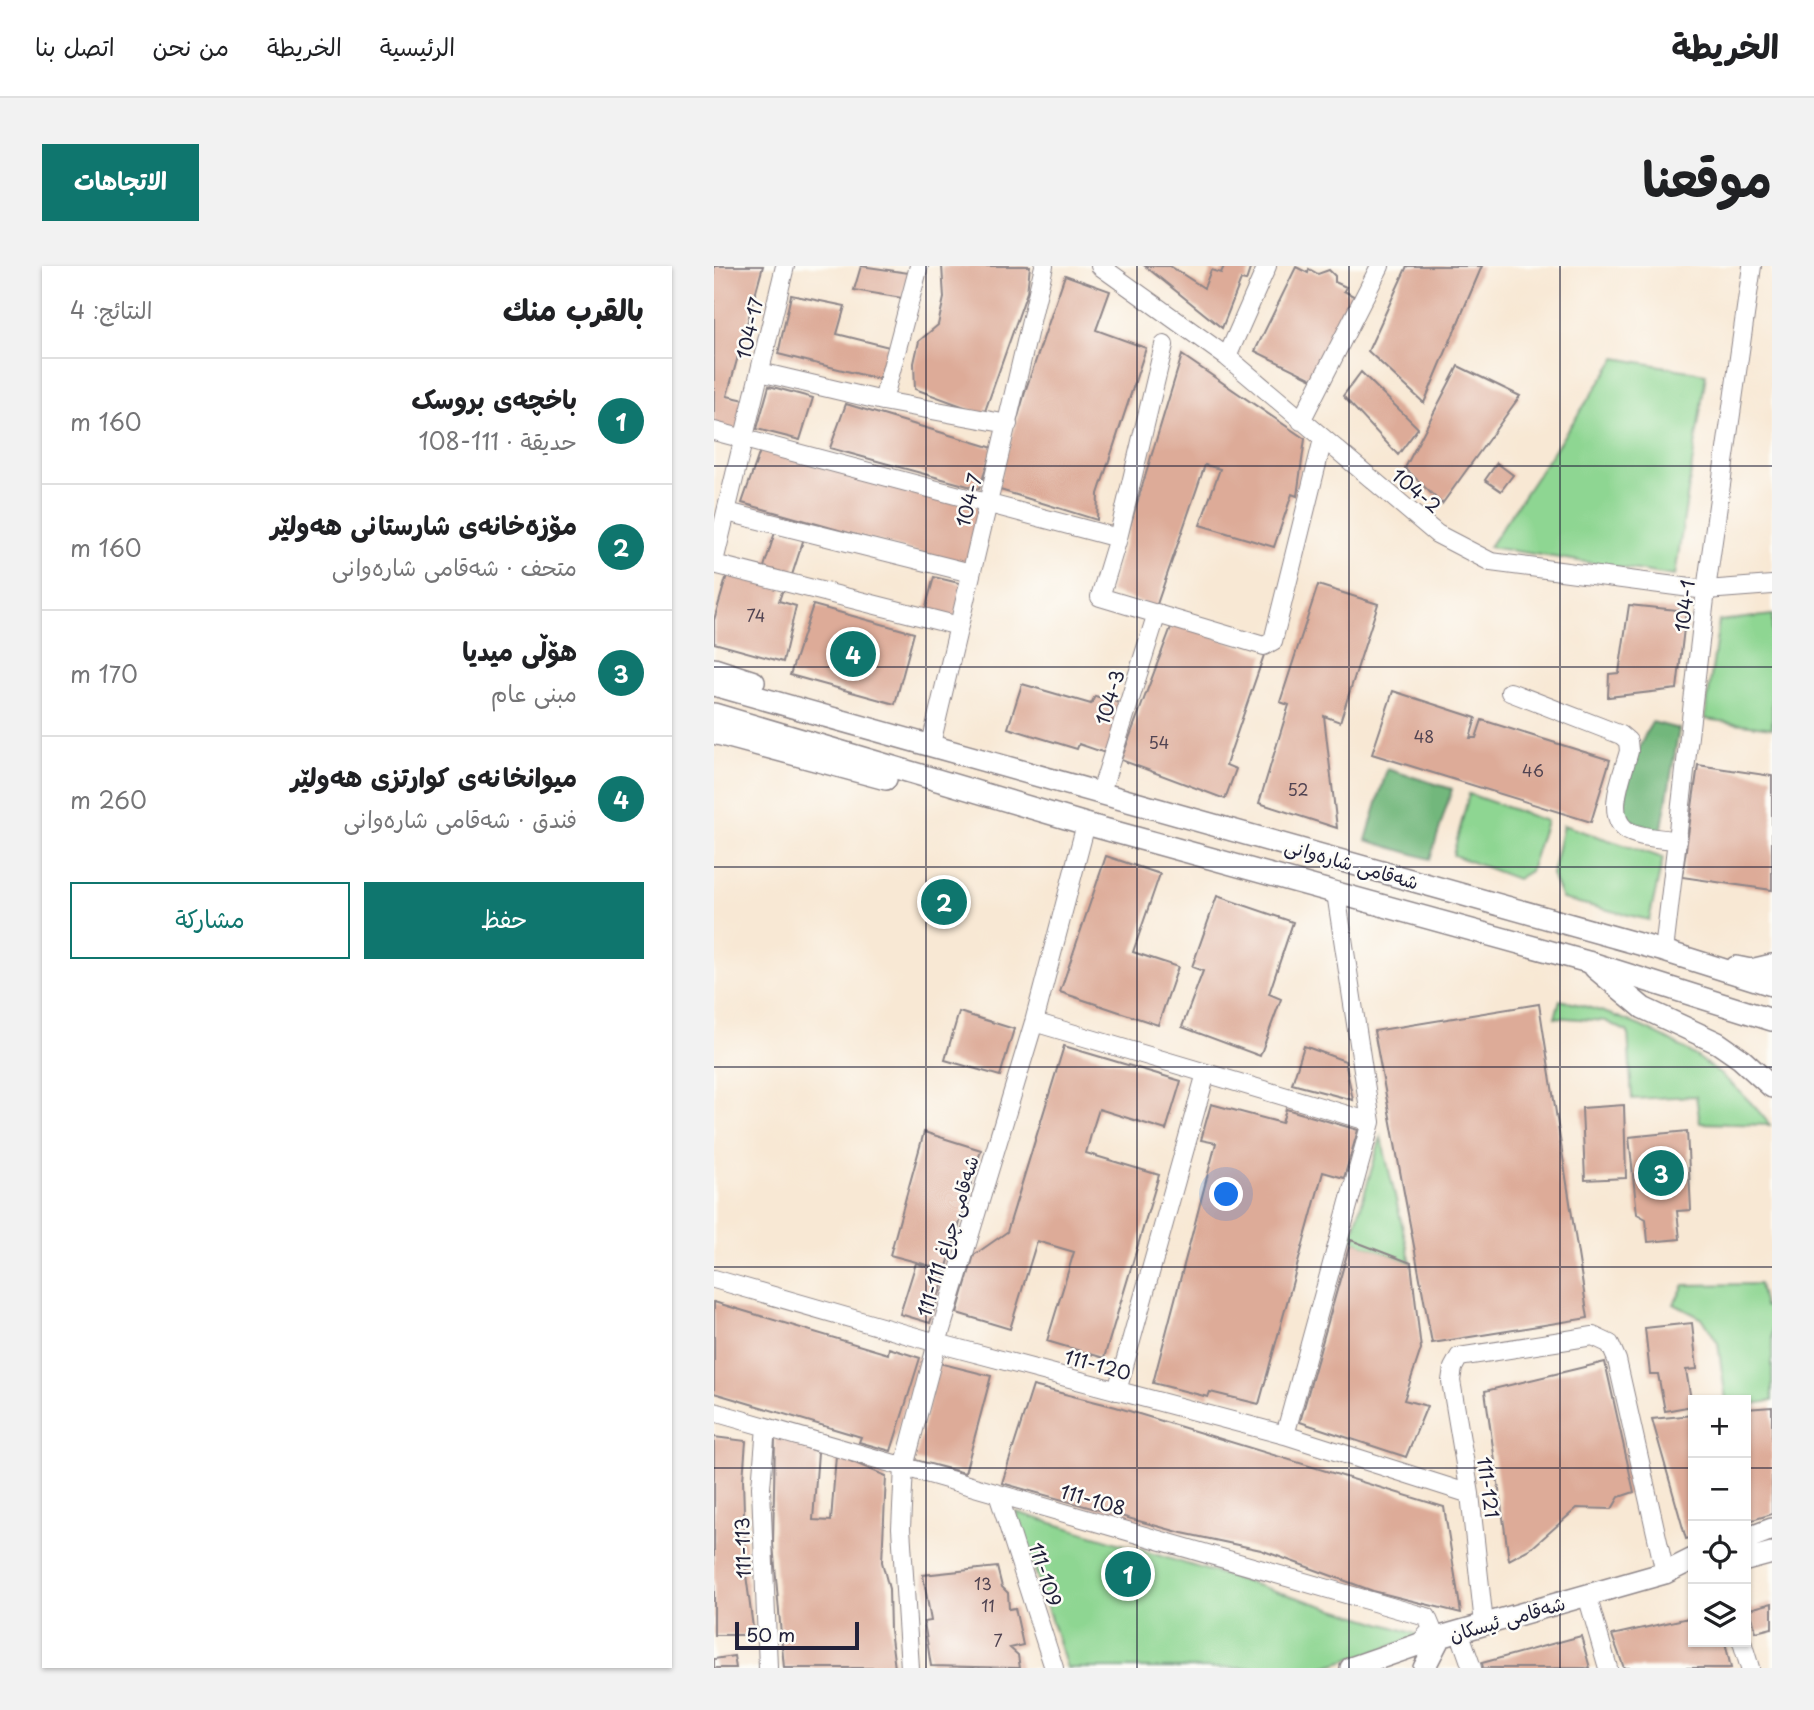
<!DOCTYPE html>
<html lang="ar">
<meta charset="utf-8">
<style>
body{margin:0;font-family:"Playpen Sans","Playpen Sans Arabic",sans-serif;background:#f2f2f2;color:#202124;direction:rtl}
.controls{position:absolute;right:21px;bottom:21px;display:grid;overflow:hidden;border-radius:0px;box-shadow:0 2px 5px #0004}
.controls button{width:63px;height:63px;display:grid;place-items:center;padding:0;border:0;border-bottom:2px solid #e0e0e0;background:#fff;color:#202124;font:35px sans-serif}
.scale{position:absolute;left:21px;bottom:18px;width:124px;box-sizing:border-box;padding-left:7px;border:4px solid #22223b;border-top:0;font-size:19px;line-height:24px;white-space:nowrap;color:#22223b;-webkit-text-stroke:5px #fdfcf7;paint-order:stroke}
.you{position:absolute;left:513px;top:929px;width:24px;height:24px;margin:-18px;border:5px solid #fff;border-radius:50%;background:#1a73e8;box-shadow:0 0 0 10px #1a73e833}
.badge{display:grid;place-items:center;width:46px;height:46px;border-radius:50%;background:#0f766e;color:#fff;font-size:23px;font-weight:700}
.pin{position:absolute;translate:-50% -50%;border:4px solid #fff;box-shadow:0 2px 7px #0006}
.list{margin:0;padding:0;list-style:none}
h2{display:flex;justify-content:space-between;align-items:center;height:91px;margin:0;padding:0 28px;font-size:30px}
h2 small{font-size:23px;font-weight:400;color:#757577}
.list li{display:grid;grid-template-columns:46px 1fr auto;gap:21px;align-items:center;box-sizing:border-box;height:126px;padding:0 28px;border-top:2px solid #e0e0e0}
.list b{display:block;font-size:26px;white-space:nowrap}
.list p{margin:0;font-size:23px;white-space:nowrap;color:#757577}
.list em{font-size:23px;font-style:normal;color:#757577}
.actions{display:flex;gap:14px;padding:21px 28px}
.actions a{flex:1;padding:16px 0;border:2px solid #0f766e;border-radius:0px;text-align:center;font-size:24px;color:#0f766e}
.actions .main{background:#0f766e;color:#fff}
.icon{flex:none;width:38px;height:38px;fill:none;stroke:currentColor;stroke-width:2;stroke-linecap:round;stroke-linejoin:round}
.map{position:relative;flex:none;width:1058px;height:1402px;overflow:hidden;direction:ltr;border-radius:0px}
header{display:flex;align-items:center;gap:42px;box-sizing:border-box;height:98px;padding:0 35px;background:#fff;border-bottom:2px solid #e0e0e0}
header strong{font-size:33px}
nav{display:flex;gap:38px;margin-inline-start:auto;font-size:24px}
.intro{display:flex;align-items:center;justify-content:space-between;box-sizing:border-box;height:168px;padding:0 42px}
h1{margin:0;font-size:49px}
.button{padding:18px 32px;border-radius:0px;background:#0f766e;color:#fff;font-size:24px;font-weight:700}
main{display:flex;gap:42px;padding:0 42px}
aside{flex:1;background:#fff;border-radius:0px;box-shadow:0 2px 5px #0004}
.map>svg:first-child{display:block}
.green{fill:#8ed692;stroke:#587c66;stroke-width:2}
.forest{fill:#72b77c;stroke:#4a6c5c;stroke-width:2}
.building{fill:#ddab98}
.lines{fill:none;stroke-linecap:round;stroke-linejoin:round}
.minor-casing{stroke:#8d8588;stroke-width:20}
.major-casing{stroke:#8d8588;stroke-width:24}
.minor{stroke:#fff;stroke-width:18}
.major{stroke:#fff;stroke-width:21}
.grid{fill:none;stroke:#22223b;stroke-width:2;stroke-opacity:0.55}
.labels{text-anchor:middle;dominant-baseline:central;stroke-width:5;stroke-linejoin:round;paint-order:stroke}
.number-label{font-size:16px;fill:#514452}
.street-label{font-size:19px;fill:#22223b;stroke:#fdfcf7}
</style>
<header>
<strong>الخريطة</strong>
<nav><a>الرئيسية</a><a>الخريطة</a><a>من نحن</a><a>اتصل بنا</a></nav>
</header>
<div class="intro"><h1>موقعنا</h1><a class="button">الاتجاهات</a></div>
<main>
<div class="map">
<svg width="1058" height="1402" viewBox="0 0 1058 1402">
<rect width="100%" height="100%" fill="#fdfcf7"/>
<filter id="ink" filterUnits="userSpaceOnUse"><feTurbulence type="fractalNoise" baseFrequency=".0143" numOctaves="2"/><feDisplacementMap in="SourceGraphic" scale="14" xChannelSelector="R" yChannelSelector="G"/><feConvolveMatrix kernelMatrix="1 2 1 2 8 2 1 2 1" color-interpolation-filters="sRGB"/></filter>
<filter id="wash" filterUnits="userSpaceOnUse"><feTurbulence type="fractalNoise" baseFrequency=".00686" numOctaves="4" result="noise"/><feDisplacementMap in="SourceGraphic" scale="28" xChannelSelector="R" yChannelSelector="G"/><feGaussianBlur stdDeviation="1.57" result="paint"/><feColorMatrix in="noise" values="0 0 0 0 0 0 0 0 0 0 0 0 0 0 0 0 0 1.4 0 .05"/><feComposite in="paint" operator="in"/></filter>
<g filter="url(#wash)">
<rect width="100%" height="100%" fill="#f8e8d4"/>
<path class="green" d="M902,92L992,108L961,310L775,281Z
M1058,349V462L991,453L1005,355Z
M755,528L832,555L816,605L803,613L739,589Z
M849,559L949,592L935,654L848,633L838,609Z
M846,734C929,753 1003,791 1056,859L986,857L982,830L918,833L914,766L891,755L841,751Z
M667,871L697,997L637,974Z
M1045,1018L1050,1041H1058V1135L1032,1139V1134H1012L1004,1077L989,1053L960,1038L970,1019Z
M302,1246L709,1370L607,1402H353Z"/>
<path class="forest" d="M938,456L965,463L947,567L910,551C910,519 922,484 938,456Z
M673,503L738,523L716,593L652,574Z"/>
<g id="blocks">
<path class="building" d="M0,0H49L13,130L31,134L22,169L0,164Z
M147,0L195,7L188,32L140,24Z
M228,0H316L313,26L270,148L201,123L200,97L205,75L224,59L230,32Z
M431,0H456L490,22L497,4L507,7L510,0H537L532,15L527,14L508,62Z
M693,0H768L710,137L654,85Z
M582,1L594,7L595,3L604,8L615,4L621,10V16L632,21L630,25L647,34L600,114L541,85Z
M351,9L396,25L382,64L432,82L384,228L383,254L283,223L312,123Z
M77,29L131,40L123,68L175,81L165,113L64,88Z
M468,89L591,173L583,230L578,228L560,281L486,259L506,203L491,199L442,341L396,326Z
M744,100L806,130L728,238L691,202Z
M647,106L704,162L684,189L629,130Z
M55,120L99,132L86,174L43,163Z
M132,138L279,182L265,223L116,182Z
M46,185L268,242L253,300L28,237Z
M783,197L799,209L787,225L771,214Z
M62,263L90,272L78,309L50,301Z
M13,309L69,323L65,335L82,340L69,396L0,377V354Z
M220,311L249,318L241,352L211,344Z
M604,319L664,338L626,456L610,450L623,562L545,537L575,439L566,436Z
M99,339L200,367L181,438L76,409Z
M915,339L972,345L963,423L894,431L895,408L905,407Z
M459,356L550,389L512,499L522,503L511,533L407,494Z
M308,418L377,438L381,430L409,438L394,488L365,478L363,483L294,462Z
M679,425L762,452L756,472H762L768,454L896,494L877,556L658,488Z
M984,499L1058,510V624L968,611Z
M392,590L446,608L419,686L464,701L444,759L346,726Z
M503,630L579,656L555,728L567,733L546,790L468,761L489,705L478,701Z
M825,738L874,1052L718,1077L660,765Z
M245,746L300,763L286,810L231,794Z
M350,780L467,815L452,864L385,843L378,865L372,887L445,909L390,1092L333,1075L360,986L323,975L296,1063L243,1047L260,989L293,966Z
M590,780L631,795L639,834L578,818Z
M497,838L568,857L572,843L644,864L630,912L609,906L545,1138L496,1126L494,1131L439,1117L502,877L487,874Z
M910,839L912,912L871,914L868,842Z
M973,865L977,944L963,945L966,973L934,976L932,953L923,948L915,871Z
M210,866L267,884L232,1004L176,989Z
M637,974L697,997L707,1083L690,1134L713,1140L692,1191L586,1156Z
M202,997L232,1007L216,1057L186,1048Z
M0,1036L174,1088L175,1082L206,1092L177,1185L145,1176L147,1171L0,1127Z
M978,1057L983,1103L972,1104L978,1140L951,1145L944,1108H936L931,1062Z
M891,1096L920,1226L905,1231L898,1243L863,1242L819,1281L795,1294L771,1125Z
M225,1097L277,1110L251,1207L201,1194Z
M319,1120L402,1141L730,1241L747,1347L659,1325L547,1284L468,1267L288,1217Z
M1058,1141V1248L1032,1256V1143Z
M979,1149V1271L972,1273L938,1153Z
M0,1171L32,1175L29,1214L32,1309L40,1369H0Z
M61,1171L104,1186L99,1254L117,1255L122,1189L172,1210L168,1296L175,1323L176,1364L181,1402H70L59,1278Z
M283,1301L288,1321L294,1327L295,1343L301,1342L309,1379L296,1382L304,1389L306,1402L217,1400L210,1356L217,1355L209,1309Z
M1058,1337V1362L1042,1366L1036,1343Z
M979,1351V1376H1011L1017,1402H910L898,1369Z
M867,1370L876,1402H769L768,1397Z
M20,1390L22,1402H0V1393Z"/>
</g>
</g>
<g filter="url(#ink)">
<use href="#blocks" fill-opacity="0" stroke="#8d8588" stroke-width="2"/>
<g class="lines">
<defs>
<path id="minor" d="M386,0L513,91L723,268L777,296L992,324L1058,319
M450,79L404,272L386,331L550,380L559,375L609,173
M513,91L553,0
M46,106L169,135L294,158
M169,135L205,0
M587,155L666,0
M0,165L404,272
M13,246L257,307
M0,296L71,0
M0,298L245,360
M796,426L907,469L914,475L915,485C910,505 891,547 911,563C922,572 950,572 964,575
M217,478L330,0
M387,526L443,347
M950,685L992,324L1038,0
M320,756L657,856
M0,1013L223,1077L571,1169L756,1228
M403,1125L492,807
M0,1146L705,1349L713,1351L718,1363L704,1379
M52,1161L47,1221L54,1402
M571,1169L657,856L622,627
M284,1228L340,1402
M873,1329L894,1402
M770,1358L756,1228L737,1115L739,1102L745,1091L879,1070L896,1078L903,1094L951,1307
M745,1365L758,1402
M1028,1376L1036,1402
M196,1402L187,1262L190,1201L223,1077L320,756L372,558"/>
<path id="major" d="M0,403L40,416
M0,419L950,685L1058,719
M0,448L372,558L874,696L1058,754
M0,467L172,513
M1022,701L1037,704L1058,699
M881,702L929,742L1004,777L1027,793L1058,821
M1032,1273L1058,1263
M1032,1294L1058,1287
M637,1402L726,1371L951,1307L979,1293
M710,1402L726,1371"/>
</defs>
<use href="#minor" class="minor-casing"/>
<use href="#major" class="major-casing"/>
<use href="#minor" class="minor"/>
<use href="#major" class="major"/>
</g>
</g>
<path class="grid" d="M212,0V1402M423,0V1402M635,0V1402M846,0V1402M0,200H1058M0,401H1058M0,601H1058M0,801H1058M0,1001H1058M0,1202H979M1032,1202H1058"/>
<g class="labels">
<g class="number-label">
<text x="42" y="349">74</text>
<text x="710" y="470">48</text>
<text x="445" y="476">54</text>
<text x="819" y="504">46</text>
<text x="584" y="523">52</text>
<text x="269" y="1317">13</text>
<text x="274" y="1339">11</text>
<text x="284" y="1374">7</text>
</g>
<g class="street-label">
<text transform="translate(35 62) rotate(-77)">104-17</text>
<text transform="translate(703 224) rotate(40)">104-2</text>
<text transform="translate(254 234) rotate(-76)">104-7</text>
<text transform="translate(970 340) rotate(-83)">104-1</text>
<text transform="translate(395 431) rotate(-73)">104-3</text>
<text transform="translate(638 597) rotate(16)">شەقامی شارەوانی</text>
<text transform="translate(233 970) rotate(-73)">شەقامی چراغ 111-111</text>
<text transform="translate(384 1098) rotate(15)">111-120</text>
<text transform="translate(775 1221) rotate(82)">111-121</text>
<text transform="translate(379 1233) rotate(16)">111-108</text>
<text transform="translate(28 1282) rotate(-92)">111-113</text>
<text transform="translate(332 1308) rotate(72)">111-109</text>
<text transform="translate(793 1352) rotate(-16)">شەقامی ئیسکان</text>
</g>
</g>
</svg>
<div class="controls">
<button>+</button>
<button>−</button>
<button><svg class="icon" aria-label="locate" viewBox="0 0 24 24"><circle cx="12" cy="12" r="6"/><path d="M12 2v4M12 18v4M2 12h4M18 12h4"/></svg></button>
<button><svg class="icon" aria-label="layers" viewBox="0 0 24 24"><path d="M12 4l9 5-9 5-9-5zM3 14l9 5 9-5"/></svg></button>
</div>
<div class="scale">50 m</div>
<div class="you"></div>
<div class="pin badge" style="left:414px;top:1308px">1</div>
<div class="pin badge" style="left:230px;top:636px">2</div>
<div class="pin badge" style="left:947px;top:907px">3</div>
<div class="pin badge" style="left:139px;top:388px">4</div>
</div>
<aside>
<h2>بالقرب منك<small>النتائج: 4</small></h2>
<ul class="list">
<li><span class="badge">1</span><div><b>باخچەی بروسک</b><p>حديقة · 111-108</p></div><em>160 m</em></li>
<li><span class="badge">2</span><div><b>مۆزەخانەی شارستانی هەولێر</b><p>متحف · شەقامی شارەوانی</p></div><em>160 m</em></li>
<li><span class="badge">3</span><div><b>هۆڵی میدیا</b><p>مبنى عام</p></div><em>170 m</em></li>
<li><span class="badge">4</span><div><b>میوانخانەی کوارتزی هەولێر</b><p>فندق · شەقامی شارەوانی</p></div><em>260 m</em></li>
</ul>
<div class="actions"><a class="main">حفظ</a><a>مشاركة</a></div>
</aside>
</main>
